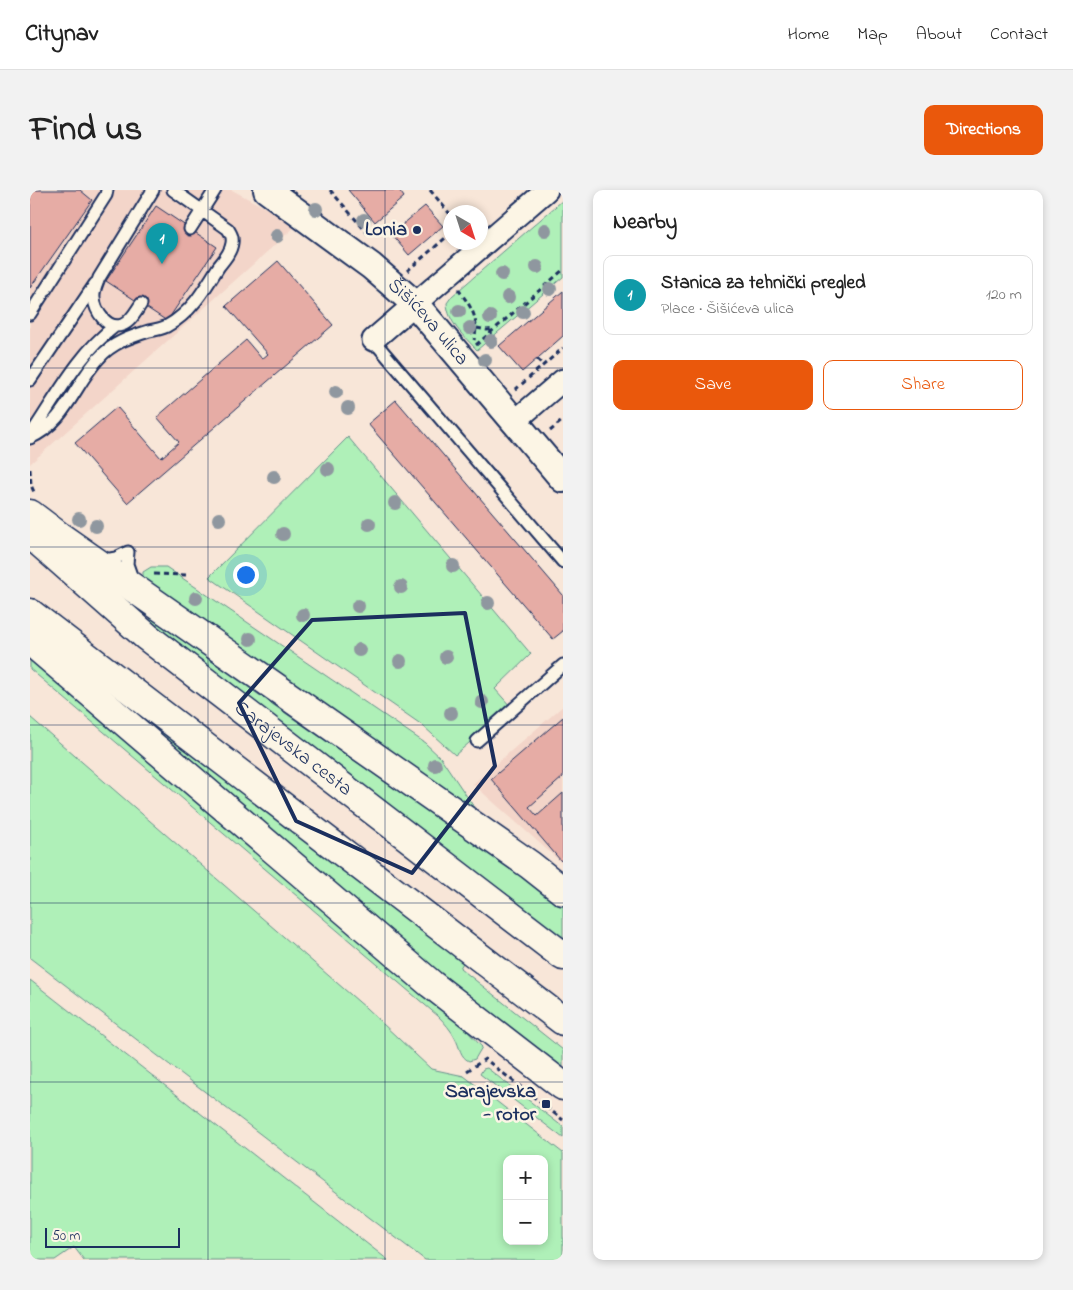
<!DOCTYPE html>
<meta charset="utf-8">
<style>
body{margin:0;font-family:"Indie Flower",sans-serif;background:#f2f2f2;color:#222}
.controls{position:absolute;right:15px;bottom:15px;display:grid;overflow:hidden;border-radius:10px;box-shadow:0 2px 8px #0003}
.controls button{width:45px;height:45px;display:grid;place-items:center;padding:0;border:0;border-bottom:1px solid #e0e0e0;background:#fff;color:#222;font:25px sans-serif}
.compass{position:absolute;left:413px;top:15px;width:45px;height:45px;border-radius:50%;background:#fff;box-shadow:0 2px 8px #0003;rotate:141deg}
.scale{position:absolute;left:15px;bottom:12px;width:135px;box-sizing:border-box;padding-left:5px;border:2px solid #1b2f5e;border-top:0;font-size:14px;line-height:18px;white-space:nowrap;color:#1b2f5e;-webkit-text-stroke:4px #fcf5e5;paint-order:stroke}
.you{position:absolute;left:215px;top:384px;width:18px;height:18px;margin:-12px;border:4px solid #fff;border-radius:50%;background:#1a73e8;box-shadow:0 0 0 8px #1a73e833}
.badge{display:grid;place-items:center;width:32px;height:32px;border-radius:50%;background:#ea580c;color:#fff;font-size:16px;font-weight:700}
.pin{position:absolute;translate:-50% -41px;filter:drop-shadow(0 1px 2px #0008)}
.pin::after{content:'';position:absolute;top:26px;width:18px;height:15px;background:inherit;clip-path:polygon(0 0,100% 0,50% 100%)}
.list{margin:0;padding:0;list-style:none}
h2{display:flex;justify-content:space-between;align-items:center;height:65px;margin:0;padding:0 20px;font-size:21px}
h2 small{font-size:16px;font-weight:400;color:#767676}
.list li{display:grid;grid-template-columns:32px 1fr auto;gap:15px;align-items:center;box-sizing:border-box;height:80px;margin:0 10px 10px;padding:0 10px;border:1px solid #e0e0e0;border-radius:10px}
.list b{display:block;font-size:19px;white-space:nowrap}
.list p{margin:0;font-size:16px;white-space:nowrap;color:#767676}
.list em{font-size:16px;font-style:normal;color:#767676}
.actions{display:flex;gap:10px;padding:15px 20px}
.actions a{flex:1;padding:11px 0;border:1px solid #ea580c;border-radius:10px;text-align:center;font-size:18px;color:#ea580c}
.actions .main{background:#ea580c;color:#fff}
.map{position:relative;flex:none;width:533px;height:1070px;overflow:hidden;border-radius:10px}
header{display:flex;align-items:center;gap:30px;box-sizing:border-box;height:70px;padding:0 25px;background:#fff;border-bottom:1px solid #e0e0e0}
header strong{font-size:24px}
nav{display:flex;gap:28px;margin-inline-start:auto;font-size:18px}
.intro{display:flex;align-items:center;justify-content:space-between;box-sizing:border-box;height:120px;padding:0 30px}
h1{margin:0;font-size:35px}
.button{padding:12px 22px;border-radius:10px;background:#ea580c;color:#fff;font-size:18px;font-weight:700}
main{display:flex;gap:30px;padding:0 30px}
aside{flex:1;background:#fff;border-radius:10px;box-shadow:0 2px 8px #0003}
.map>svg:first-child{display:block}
.built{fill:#f3d5c9}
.green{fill:#aff0b8;stroke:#65908b;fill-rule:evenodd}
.building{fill:#e6aca5;stroke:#1b2f5e}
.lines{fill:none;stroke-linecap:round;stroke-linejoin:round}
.service-casing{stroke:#1b2f5e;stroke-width:15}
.minor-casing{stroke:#1b2f5e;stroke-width:25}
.tertiary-casing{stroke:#1b2f5e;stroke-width:30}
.secondary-casing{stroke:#1b2f5e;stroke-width:31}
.path{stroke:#1b2f5e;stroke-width:3;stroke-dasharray:5 4;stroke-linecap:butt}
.service{stroke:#fcf5e5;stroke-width:11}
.minor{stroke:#fcf5e5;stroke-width:21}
.tertiary{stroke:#fcf5e5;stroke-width:26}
.secondary{stroke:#fcf5e5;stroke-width:28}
.tree{fill:#8f979f}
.marked{fill:none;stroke:#1b2f5e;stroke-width:4;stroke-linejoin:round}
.grid{fill:none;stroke:#1b2f5e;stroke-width:1;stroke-opacity:0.55}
.poi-dot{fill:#1b2f5e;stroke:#fcf5e5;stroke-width:2}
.labels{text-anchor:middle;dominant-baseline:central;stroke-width:5;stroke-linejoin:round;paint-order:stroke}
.poi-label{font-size:20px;font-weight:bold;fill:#1b2f5e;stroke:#fcf5e5;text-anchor:end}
.street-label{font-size:20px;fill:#1b2f5e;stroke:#fcf5e5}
</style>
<header>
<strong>Citynav</strong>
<nav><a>Home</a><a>Map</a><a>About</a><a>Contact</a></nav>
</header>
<div class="intro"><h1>Find us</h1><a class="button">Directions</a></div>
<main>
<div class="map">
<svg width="533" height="1070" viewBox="0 0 533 1070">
<rect width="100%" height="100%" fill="#f8e6d8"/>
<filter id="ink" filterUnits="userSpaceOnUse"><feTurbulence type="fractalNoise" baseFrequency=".02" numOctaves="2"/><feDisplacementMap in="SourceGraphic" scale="10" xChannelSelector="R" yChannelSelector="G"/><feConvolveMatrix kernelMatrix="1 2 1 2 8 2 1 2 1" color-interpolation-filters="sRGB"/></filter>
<g filter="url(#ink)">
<path class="built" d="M0,0H202L267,35L0,274Z
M533,516V674L443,594Z"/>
<path class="green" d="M533,10V87L447,160C434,146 418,133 417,113L422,106Z
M318,247L501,464L465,499L481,517L425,565L392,535L179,387Z
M121,377H136L395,553L411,568L444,617L385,583L113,389V382Z
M121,428L232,507L512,700L533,716V750L478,705L385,639L118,432Z
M0,468L438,842L452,857L445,869L439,871C430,867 430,857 425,848C421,840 415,833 408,826L0,479Z
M74,493L434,771L430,778L533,860V881L487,847L343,728L69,494Z
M0,527L336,818L401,879L434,886L533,963V1070H395L0,768ZM477,969H514V1051H477Z
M0,790L358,1070H54L44,1057L25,1070H0Z
M457,878L533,937V948L450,884L453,879Z"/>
<path class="building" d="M0,0H50L62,10L0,98Z
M318,0H369L374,7L345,32Z
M126,16L187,57L137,131L76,91Z
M395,16L413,36L379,65L361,44Z
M248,71L303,135L97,313L45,253L87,217L131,268L149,252L127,227L216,150L232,169L238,164L196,116Z
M533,101V146L492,182L469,156Z
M366,210L533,405V441L523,449L338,234Z
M533,527V587L499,617L507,626L533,603V669L531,671L461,589Z"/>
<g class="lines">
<defs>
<path id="service" d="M160,39L185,0
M111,114C106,121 101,132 92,135C77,140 65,121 64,108C63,101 67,94 69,88L123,0
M0,124L76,5L77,0
M343,150L533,372
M0,190L65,94
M0,246C26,208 48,164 85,136
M0,248C36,232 44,195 69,168C82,153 100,147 119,141C125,140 131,139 137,136C161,123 175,99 189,76C194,70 201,62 202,53C203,47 201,44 198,39L143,0
M98,362L97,374L103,391
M69,371L86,368L98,362
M447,551L533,475"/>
<path id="minor" d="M343,150L517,0
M484,232L533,190"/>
<g id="tertiary">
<path id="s1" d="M237,0L341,76L385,114L533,289"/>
</g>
<g id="secondary">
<path d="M0,324L29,346L500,675L533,701"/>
<path id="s2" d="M0,344L117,447L533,766"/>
<path d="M0,423L533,831"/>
<path d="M0,451L401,794L533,896"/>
</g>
</defs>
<use href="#service" class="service-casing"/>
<use href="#minor" class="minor-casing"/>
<use href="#tertiary" class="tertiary-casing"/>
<use href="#secondary" class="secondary-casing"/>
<path class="path" d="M300,0L340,46
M400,0L420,24
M377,81L420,44
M428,99C441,117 450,128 444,150
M447,138L457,140L463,139
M446,155L533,80
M507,169L513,175
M485,200L533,158
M520,241L533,230
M0,279L1,295L4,302
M124,384L156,385
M437,881L455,869L533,930"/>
<use href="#service" class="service"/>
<use href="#minor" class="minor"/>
<use href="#tertiary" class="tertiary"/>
<use href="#secondary" class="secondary"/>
</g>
<g class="tree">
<circle cx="286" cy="19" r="7"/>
<circle cx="334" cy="30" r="7"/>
<circle cx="515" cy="40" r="7"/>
<circle cx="247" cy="46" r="7"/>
<circle cx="507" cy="77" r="7"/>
<circle cx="472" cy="84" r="7"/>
<circle cx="520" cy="99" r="7"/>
<circle cx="478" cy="107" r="7"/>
<circle cx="429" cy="121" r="7"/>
<circle cx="493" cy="122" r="7"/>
<circle cx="460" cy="127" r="7"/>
<circle cx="440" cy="138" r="7"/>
<circle cx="461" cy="151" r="7"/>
<circle cx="455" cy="170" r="7"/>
<circle cx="306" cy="202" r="7"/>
<circle cx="318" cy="218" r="7"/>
<circle cx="298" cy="279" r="7"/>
<circle cx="244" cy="287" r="7"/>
<circle cx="365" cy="313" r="7"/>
<circle cx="49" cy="329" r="7"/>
<circle cx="189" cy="329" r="7"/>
<circle cx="339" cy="334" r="7"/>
<circle cx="66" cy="336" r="7"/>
<circle cx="253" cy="344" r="7"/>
<circle cx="423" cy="376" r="7"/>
<circle cx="214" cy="381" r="7"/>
<circle cx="371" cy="397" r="7"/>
<circle cx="166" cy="408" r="7"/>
<circle cx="458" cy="413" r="7"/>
<circle cx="328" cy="416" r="7"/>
<circle cx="273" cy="425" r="7"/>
<circle cx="220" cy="449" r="7"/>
<circle cx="329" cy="460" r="7"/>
<circle cx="416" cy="467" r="7"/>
<circle cx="370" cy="471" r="7"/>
<circle cx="452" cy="512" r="7"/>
<circle cx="421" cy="523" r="7"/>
<circle cx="405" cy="575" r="7"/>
</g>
</g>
<path class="marked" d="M435,423L465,576L382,683L266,631L209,513L282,430Z"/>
<path class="grid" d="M178,0V1070M355,0V1070M0,178H533M0,357H533M0,535H533M0,713H533M0,892H533"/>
<g class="poi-dot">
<circle cx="387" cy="40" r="5"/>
<rect x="511" y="909" width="10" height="10" rx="2.5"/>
</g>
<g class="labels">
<g class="poi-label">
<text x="377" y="40">Lonia</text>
<text x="506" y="902">Sarajevska<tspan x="506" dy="23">- rotor</tspan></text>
</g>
<g class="street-label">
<text stroke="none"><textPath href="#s1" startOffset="209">Šišićeva ulica</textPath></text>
<text stroke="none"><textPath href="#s2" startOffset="340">Sarajevska cesta</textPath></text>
</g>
</g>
</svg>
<div class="controls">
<button>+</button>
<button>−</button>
</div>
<svg class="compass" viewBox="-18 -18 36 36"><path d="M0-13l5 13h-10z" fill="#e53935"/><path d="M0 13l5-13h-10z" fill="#767676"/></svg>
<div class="scale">50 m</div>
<div class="you"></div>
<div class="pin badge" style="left:132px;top:74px;background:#0f9aa8">1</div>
</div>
<aside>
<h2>Nearby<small></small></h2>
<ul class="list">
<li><span class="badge" style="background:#0f9aa8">1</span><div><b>Stanica za tehnički pregled</b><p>Place · Šišićeva ulica</p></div><em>120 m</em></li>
</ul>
<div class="actions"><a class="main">Save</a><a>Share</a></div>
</aside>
</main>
